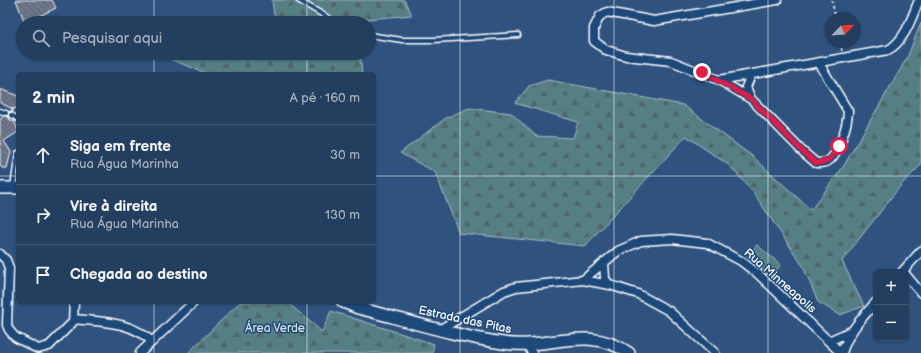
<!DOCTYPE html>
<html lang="pt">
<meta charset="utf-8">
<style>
body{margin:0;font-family:"Balsamiq Sans",sans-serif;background:#2f4967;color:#f1f3f6}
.controls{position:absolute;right:12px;bottom:12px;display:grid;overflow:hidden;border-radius:6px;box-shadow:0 1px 3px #0004}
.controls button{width:36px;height:36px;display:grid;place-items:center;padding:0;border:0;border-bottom:1px solid #405773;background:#233e5e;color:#f1f3f6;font:20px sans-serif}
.compass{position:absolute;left:825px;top:12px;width:36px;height:36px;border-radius:50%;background:#233e5e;box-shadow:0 1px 3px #0004;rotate:65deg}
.stop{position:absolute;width:12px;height:12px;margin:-9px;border:3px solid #e11d48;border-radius:50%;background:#fff}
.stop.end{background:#e11d48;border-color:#fff;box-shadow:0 1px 4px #0008}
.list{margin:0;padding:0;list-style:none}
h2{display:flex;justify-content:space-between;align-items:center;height:52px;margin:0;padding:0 16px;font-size:17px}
h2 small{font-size:13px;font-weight:400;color:#a3aebc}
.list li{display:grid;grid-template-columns:26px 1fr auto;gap:12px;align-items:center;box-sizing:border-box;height:60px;padding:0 16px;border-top:1px solid #405773}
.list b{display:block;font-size:15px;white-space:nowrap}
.list p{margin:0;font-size:13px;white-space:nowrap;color:#a3aebc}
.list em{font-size:13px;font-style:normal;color:#a3aebc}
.icon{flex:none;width:22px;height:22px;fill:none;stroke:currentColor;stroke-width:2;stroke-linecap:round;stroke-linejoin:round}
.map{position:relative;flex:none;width:921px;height:353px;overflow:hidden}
.search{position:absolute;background:#233e5e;box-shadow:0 1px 3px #0004;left:16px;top:16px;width:360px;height:44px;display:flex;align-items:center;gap:10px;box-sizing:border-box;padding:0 14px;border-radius:22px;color:#a3aebc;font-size:15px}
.panel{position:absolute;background:#233e5e;box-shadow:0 1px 3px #0004;left:16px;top:72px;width:360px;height:232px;border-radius:6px}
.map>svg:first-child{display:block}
.forest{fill:url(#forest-firs);stroke:#aabec2}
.green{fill:#547e85;stroke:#aabec2}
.building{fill:url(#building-back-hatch);stroke:#fff}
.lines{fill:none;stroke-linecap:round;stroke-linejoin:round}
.service-casing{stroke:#fff;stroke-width:7}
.minor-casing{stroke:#fff;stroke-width:11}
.secondary-casing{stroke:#fff;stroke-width:14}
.path{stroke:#fff;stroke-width:1.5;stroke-dasharray:3 3;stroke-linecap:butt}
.service{stroke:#1f4a7a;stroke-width:4}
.minor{stroke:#1f4a7a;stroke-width:8}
.secondary{stroke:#1f4a7a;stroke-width:11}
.route{stroke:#e11d48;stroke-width:5}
.grid{fill:none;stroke:#fff;stroke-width:1;stroke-opacity:0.55}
.labels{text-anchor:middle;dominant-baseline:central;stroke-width:3;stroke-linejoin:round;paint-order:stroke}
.street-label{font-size:12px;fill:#fff;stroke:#1f4a7a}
.park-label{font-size:12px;fill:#d4dfe0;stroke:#1f4a7a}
</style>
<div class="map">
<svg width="921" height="353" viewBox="0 0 921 353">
<defs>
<pattern id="forest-firs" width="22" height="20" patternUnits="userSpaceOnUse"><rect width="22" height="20" fill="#547e85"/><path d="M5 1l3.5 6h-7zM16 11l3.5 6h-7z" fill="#506568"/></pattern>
<pattern id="building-back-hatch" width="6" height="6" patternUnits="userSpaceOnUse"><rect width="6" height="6" fill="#6d768c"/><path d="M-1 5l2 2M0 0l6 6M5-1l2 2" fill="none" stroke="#5c616c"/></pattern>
</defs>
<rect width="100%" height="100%" fill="#2f537e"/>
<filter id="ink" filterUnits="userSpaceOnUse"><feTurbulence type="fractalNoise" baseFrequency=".025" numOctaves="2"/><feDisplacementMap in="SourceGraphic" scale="8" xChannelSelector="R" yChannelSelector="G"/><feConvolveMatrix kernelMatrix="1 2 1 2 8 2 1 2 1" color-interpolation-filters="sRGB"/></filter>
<g filter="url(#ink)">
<path class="forest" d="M272,0H404L412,15L357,20V23H275Z
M921,23V165L901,185L842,261L864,306L840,315L818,302L803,266L753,192L730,166L686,136L585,246L459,233L435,172L400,153L446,118L469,108L511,113L536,136L573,138L578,122L515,103L529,86L548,80L683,105L752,156L811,210L843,167L907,58Z
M155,53H360L362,74H208Z
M240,302H287L322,332L331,311L434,344L432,353H188Z"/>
<path class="green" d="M757,245L781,265L770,277L747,257Z"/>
<path class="building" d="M16,0H52L56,8L25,23Z
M0,89L18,96V109L14,108L13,112H9L13,109L0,103Z
M4,116H8L10,120L15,122L18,132L4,141L11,152L7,168H2L0,165V119Z"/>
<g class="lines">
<defs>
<path id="service" d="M298,0L337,23
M369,35L402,40H434L518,35
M0,111L6,113
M11,115L18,119
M13,187L18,153"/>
<path id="minor" d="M777,0L654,21L607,12L600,16L594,28V41L606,50L626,56L671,61L719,80L751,99L802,151L816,163C819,163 823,163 826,162C838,158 848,123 848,111L819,63
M751,75L746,87L751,99
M719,80L888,50C905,41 912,17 919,0
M0,254L6,260L9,268L7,325L9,330L15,337L38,349L49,346L73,322L74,302
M604,262L605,279L610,285
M902,272L921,251
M906,275L921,293
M583,280L618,251L641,241L672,239L707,243L741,261L757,273L841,353
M74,319C101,322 132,321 152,342
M441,329L504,291L516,287L583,280L610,285L638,294L669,311L715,353
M829,341L851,331
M527,344L532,353
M140,353L194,302
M842,353C848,332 862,318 876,302"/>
<path id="secondary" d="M0,188H18
M343,302L358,308C406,320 454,336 503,343C550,350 586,324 629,353"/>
</defs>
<use href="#service" class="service-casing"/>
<use href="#minor" class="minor-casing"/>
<use href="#secondary" class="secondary-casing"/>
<path class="path" d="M832,0L835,18
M840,42L842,51"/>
<use href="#service" class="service"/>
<use href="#minor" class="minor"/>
<use href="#secondary" class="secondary"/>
</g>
</g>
<g class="lines" filter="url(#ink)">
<path class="route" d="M702,72L751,99L802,151L816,163C829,162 833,158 839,146"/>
</g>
<path class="grid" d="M154,0V23M307,0V23M460,0V353M614,0V353M768,0V353M154,53V74M307,53V74M0,176H18M374,176H921M154,302V353M307,302V353"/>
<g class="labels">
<g class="street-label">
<text transform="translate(780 281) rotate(41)">Rua Minneapolis</text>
<text transform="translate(465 320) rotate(12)">Estrada das Pitas</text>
</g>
<g class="park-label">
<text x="275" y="328">Área Verde</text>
</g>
</g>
</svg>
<div class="controls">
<button>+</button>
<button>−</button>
</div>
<svg class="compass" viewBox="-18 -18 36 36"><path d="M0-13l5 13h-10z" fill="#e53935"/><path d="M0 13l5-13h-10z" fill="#a3aebc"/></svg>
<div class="stop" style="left:839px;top:146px"></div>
<div class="stop end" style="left:702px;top:72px"></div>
<div class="search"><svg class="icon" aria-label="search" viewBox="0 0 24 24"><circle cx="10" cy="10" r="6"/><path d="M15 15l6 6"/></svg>Pesquisar aqui</div>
<section class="panel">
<h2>2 min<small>A pé · 160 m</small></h2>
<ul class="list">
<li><svg class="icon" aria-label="ahead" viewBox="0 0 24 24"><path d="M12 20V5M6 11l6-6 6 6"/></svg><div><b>Siga em frente</b><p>Rua Água Marinha</p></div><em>30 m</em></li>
<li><svg class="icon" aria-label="right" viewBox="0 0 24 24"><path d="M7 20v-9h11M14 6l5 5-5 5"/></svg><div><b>Vire à direita</b><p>Rua Água Marinha</p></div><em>130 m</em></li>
<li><svg class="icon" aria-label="arrive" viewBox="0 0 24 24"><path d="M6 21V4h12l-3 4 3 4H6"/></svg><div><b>Chegada ao destino</b></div></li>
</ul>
</section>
</div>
